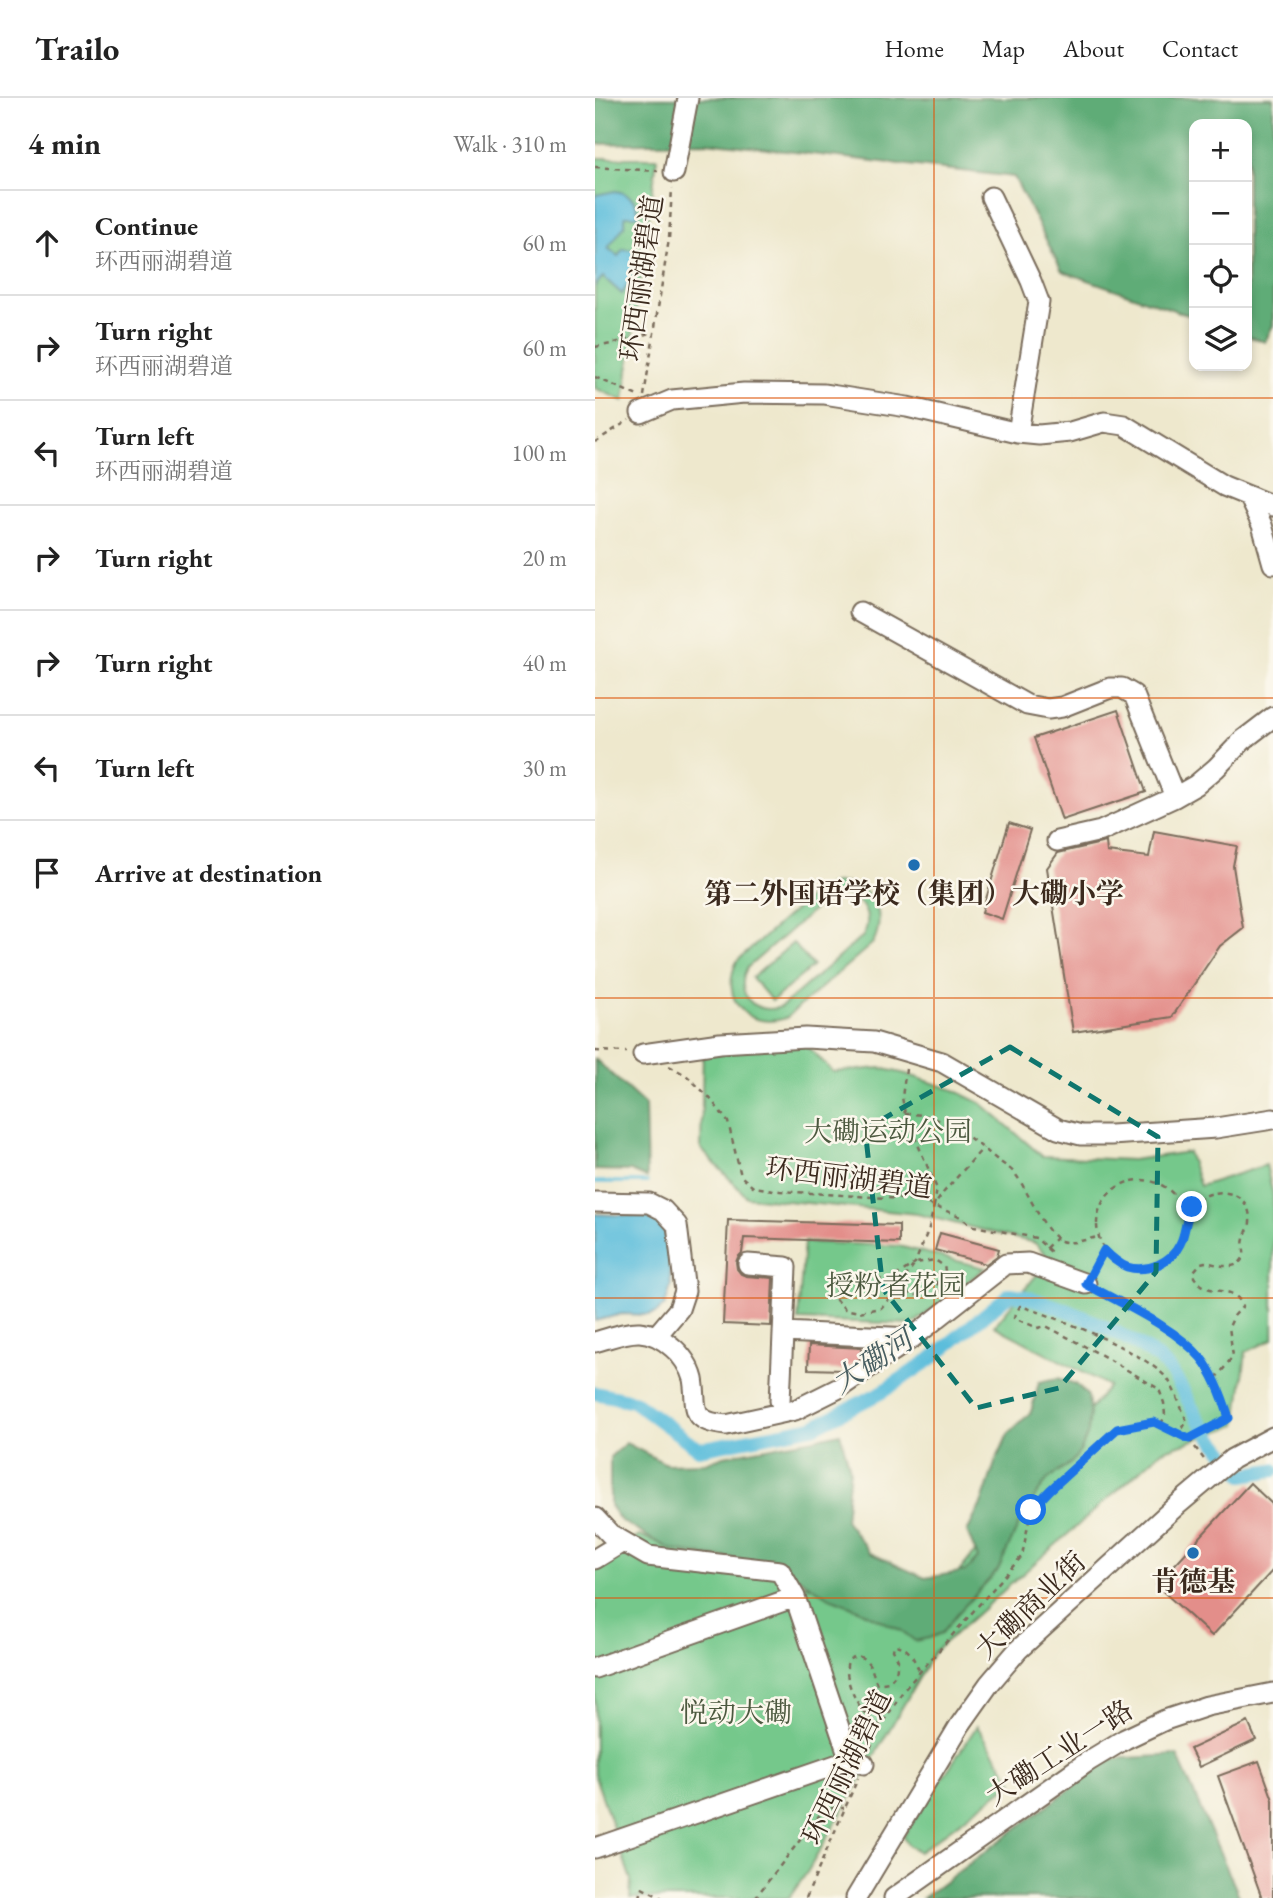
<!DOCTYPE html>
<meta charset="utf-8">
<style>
body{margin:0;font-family:"EB Garamond","Noto Serif SC",serif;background:#f2f2f2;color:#222}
.controls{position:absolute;right:21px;top:21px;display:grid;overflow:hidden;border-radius:14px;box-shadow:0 4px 10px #0003}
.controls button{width:63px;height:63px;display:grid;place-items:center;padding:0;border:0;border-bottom:2px solid #e0e0e0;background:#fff;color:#222;font:35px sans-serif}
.stop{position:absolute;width:21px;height:21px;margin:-16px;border:5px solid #1a73e8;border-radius:50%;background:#fff}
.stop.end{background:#1a73e8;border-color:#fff;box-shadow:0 2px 7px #0008}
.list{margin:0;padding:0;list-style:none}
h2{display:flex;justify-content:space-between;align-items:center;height:91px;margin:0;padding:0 28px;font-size:30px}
h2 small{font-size:23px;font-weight:400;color:#767676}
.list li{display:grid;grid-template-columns:46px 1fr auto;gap:21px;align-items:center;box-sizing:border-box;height:105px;padding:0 28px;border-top:2px solid #e0e0e0}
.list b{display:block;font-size:26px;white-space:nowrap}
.list p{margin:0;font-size:23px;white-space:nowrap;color:#767676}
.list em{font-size:23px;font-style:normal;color:#767676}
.icon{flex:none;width:38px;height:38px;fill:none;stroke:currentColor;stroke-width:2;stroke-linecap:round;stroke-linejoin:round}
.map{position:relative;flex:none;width:678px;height:1800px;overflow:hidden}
header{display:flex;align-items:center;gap:42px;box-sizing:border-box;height:98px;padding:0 35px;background:#fff;border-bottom:2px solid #e0e0e0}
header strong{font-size:33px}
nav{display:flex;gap:38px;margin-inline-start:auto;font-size:24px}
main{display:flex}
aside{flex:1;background:#fff}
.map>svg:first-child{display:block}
.green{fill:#74c88b;stroke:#587954;stroke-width:2;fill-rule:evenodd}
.forest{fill:#5fac77;stroke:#4d6b4a;stroke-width:2}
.water{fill:#5cbddb;stroke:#4c747c;stroke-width:2}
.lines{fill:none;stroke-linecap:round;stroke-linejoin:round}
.stream{stroke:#5cbddb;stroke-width:3.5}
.canal{stroke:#5cbddb;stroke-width:14}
.building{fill:#e38e8a}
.minor-casing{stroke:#7a6c5b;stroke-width:23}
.path{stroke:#7a6c5b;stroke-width:2.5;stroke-dasharray:5 5;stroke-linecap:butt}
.minor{stroke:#fff;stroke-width:19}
.route{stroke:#1a73e8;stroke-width:9}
.marked{fill:none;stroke:#0f766e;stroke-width:5;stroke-dasharray:14 9;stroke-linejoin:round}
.grid{fill:none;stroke:#df570d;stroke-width:2;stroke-opacity:0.55}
.poi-dot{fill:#1f6fb2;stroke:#fbf7ec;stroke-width:2.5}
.labels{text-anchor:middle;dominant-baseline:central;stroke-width:5;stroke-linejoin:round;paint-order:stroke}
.street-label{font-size:28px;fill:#3b2a1e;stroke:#fbf7ec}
.poi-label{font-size:28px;font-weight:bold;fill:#3b2a1e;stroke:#fbf7ec}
.park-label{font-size:28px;fill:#4c593f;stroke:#fbf7ec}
.water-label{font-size:30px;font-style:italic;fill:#475d60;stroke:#fbf7ec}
</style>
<header>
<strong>Trailo</strong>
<nav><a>Home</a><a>Map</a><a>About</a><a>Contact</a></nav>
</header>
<main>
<aside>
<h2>4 min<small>Walk · 310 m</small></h2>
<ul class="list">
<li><svg class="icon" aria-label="ahead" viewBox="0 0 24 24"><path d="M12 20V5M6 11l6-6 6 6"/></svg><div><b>Continue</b><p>环西丽湖碧道</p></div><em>60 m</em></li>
<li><svg class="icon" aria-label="right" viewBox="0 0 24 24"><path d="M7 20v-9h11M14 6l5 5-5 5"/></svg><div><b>Turn right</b><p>环西丽湖碧道</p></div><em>60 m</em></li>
<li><svg class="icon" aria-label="left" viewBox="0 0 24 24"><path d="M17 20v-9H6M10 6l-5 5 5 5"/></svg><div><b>Turn left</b><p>环西丽湖碧道</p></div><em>100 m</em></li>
<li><svg class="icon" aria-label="right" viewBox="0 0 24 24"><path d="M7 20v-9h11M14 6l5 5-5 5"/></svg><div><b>Turn right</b></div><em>20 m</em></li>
<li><svg class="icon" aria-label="right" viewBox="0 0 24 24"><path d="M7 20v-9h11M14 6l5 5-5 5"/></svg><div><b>Turn right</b></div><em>40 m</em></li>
<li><svg class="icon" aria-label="left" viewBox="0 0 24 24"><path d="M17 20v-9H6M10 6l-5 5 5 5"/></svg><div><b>Turn left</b></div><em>30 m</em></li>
<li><svg class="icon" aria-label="arrive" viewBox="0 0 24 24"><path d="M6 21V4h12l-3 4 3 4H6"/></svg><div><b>Arrive at destination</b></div></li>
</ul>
</aside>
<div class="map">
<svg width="678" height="1800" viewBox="0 0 678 1800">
<rect width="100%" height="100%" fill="#fbf7ec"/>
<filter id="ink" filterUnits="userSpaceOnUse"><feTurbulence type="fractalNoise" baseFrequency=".0143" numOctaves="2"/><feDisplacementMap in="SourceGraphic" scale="14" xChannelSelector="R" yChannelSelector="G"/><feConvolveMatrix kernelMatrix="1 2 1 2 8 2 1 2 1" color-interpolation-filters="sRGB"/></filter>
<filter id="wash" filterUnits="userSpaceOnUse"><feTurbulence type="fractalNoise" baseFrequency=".00686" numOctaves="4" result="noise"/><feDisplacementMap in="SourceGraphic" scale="28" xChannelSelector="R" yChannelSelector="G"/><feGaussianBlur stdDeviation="1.57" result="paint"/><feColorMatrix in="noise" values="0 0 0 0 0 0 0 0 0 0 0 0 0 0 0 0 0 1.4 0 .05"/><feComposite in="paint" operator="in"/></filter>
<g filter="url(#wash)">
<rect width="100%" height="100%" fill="#eee8cd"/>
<path class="green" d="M0,60H62L29,303L0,290Z
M239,785C275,783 294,812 278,845L191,920C152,933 124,900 142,863L221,793ZM248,796C269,801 278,819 268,838L186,909C159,918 139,895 152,870L229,803L241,797Z
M198,845L218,868L177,903L157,880Z
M208,944L238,974L285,970L311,976L359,992L386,1005L447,1058L537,1062L593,1054L605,1088L671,1067L678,1097V1241L651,1254L642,1327L567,1353L339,1554L213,1773L194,1800H35L36,1782L0,1678V1468L44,1438L326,1521L514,1288L399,1228L455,1161L440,1145L322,1116L152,1099L106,1051L108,950Z
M209,1144L304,1148L390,1170L318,1226L203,1222Z
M382,1628L418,1684L324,1754L313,1747L308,1739Z"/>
<path class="forest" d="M0,0H678V227L670,244L652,238V26H599V219L467,173L419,79L111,44L0,46Z
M0,961L50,1007L52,1080L36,1073L0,1072Z
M463,1280L481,1286L493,1298L495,1315L493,1334L486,1352L476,1365L453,1381L431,1411L403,1472L363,1515L347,1535L334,1540L320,1543L307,1533L263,1511L235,1500L185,1468L77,1452L60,1443L26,1423L15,1408V1359L31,1345L71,1366L110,1365L129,1358L219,1341L245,1335L255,1371L250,1422L275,1455L330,1480L371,1473L383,1460L372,1434L387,1404L400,1365L413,1336L436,1314L444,1284Z
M582,1657L645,1800H328L515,1661Z"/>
<path class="water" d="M20,93C35,95 43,103 44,118H30V127L13,150L23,158L28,151L42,152C41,167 36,184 27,196L8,179L0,188V97Z
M0,1116L48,1118L58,1121L66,1129L72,1138L76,1188L70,1207L61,1215L53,1217L27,1216L0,1223Z"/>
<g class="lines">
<path class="stream" d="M0,1084H52"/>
<path class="canal" d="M0,1295L38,1303L104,1351L218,1329L287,1294L336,1261L415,1196C453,1200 550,1242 574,1271C586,1286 594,1306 604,1322C616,1341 633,1359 648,1377L678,1372"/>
</g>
<g id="blocks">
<path class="building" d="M523,612L551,694L467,722L439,640Z
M414,725L435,732L407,821L387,814Z
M559,733L642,748L638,768L648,830L625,848L577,919L478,934L452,770L463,755L511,744L512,754L554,759Z
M133,1122L304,1127V1145L149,1140L147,1155L143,1159L141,1164L142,1171L146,1176L151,1178L178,1180L176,1228L128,1226Z
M345,1135L404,1151L402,1158L391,1166L340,1152Z
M214,1247L266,1250V1260L248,1272L213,1271Z
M655,1385L678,1407V1472L617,1538L561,1487Z
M653,1624L661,1642L604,1669L595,1651Z
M664,1663L678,1702V1800H667L623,1678Z"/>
</g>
</g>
<g filter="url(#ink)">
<use href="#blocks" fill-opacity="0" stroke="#7a6c5b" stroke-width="2"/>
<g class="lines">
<defs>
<path id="minor" d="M79,74L93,0
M396,99L436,183L444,204L423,335
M46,315L77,302L149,295L229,296L312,309L423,335L444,337L475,334L509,324L529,327L629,388L678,408
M654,400L667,427L678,466
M265,514L432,607L453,611L467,609L515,590H527L539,597L580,699
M462,743L506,733L580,699L601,687L621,670L648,642L678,619
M48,956L125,945L211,940L279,944L347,964L463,1031L486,1037H516L621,1030L678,1021
M0,1104L54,1105L68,1112L82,1127L90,1193L84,1211L62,1237
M153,1166L191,1169L185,1303
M188,1234L317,1240
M0,1244C32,1235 49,1225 77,1249C86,1256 95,1269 98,1281C103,1308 92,1323 131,1327L200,1312L244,1290L317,1240L411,1166L433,1165L491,1186
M0,1420L15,1436L53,1458L185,1473L200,1499L255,1662L269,1666
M0,1461L28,1444
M0,1570L200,1499
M0,1750L255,1662
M261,1800L365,1627L394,1586L423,1552L580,1409L637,1361L678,1339
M299,1800L492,1664L530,1641L570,1622L612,1608L678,1595"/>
</defs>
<use href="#minor" class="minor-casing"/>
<path class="path" d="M0,69L63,73
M0,249L16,246L58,234
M0,279L45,299
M49,298L74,141L77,90
M0,344L34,322
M0,953L32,954
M74,968L91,977L114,999L133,1024L146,1078L158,1089L185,1093L323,1102L362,1117L379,1128L441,1140L459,1157
M311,971L307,999L310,1016L342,1091L339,1108L348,1095L388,1050
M310,1016C344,1014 375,1039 400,1060C407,1066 415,1069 421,1077C432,1091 450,1137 466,1143C477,1147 492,1141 503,1139
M502 1126a44 44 0 1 1 88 0a44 44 0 1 1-88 0Z
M590,1129C591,1124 592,1117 594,1113C608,1086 654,1088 655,1121C656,1129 650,1134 649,1141C647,1147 650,1152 649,1158C642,1175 623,1166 610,1164L606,1165L599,1173V1179C615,1202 636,1183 648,1208L639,1218L634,1229L638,1258L630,1269L619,1282
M451,1150L461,1140
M498,1174L509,1152
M301,1193L321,1197L342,1194L345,1191L340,1181L344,1174L350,1173L349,1168L340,1162L320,1165L301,1193L286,1210L264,1214L250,1211L241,1202V1189L249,1182L259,1179L295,1182L320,1165L334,1130L339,1108
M566,1326L570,1318L569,1305L564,1291L512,1260L451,1228L443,1230L419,1220L425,1208C460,1218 554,1255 574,1283C581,1295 586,1310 592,1323L584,1336
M594,1341L611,1364
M286,1628C266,1619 247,1583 253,1562L261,1558C276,1560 277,1574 282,1586L294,1584L301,1576L303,1562L298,1552L299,1547C314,1548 318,1560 324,1572
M275,1651L286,1628L308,1593L427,1458L436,1412L455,1392L522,1331L559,1324L594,1341L634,1320C628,1300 620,1276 606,1260C580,1230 539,1213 505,1194
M45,1800L47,1790L67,1800
M160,1800L230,1710H249
M211,1800L263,1680"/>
<use href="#minor" class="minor"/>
</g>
</g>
<g class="lines" filter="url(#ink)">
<path class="route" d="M436,1412L455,1392L522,1331L559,1324L594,1341L634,1320C628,1300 620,1277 606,1260C580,1229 527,1206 491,1186L509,1152C516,1159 523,1166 532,1169C552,1175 576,1165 585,1146C591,1135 590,1120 597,1109"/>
</g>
<path class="marked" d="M415,949L563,1039L561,1174L464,1290L381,1310L288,1191L270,1031Z"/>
<path class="grid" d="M339,0V1800M0,300H678M0,600H678M0,900H678M0,1200H678M0,1500H678"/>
<g class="poi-dot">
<circle cx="319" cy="767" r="7"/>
<circle cx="598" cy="1455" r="7"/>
</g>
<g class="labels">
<g class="street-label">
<text transform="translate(46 180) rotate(-82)">环西丽湖碧道</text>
<text transform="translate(254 1079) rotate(7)">环西丽湖碧道</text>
<text transform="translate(435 1507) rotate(-44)">大磡商业街</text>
<text transform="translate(464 1654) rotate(-33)">大磡工业一路</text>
<text transform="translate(251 1669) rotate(-64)">环西丽湖碧道</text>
</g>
<g class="poi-label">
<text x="319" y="795">第二外国语学校（集团）大磡小学</text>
<text x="598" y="1483">肯德基</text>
</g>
<g class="park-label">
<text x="293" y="1033">大磡运动公园</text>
<text x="301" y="1187">授粉者花园</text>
<text x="141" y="1614">悦动大磡</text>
</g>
<g class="water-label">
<text transform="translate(277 1263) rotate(-33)">大磡河</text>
</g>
</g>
</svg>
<div class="controls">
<button>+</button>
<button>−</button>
<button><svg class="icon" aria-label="locate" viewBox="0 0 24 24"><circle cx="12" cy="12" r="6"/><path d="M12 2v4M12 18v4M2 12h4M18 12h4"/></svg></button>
<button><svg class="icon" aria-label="layers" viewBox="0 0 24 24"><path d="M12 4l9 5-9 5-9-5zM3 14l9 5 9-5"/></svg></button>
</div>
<div class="stop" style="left:436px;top:1412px"></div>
<div class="stop end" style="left:597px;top:1109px"></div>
</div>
</main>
